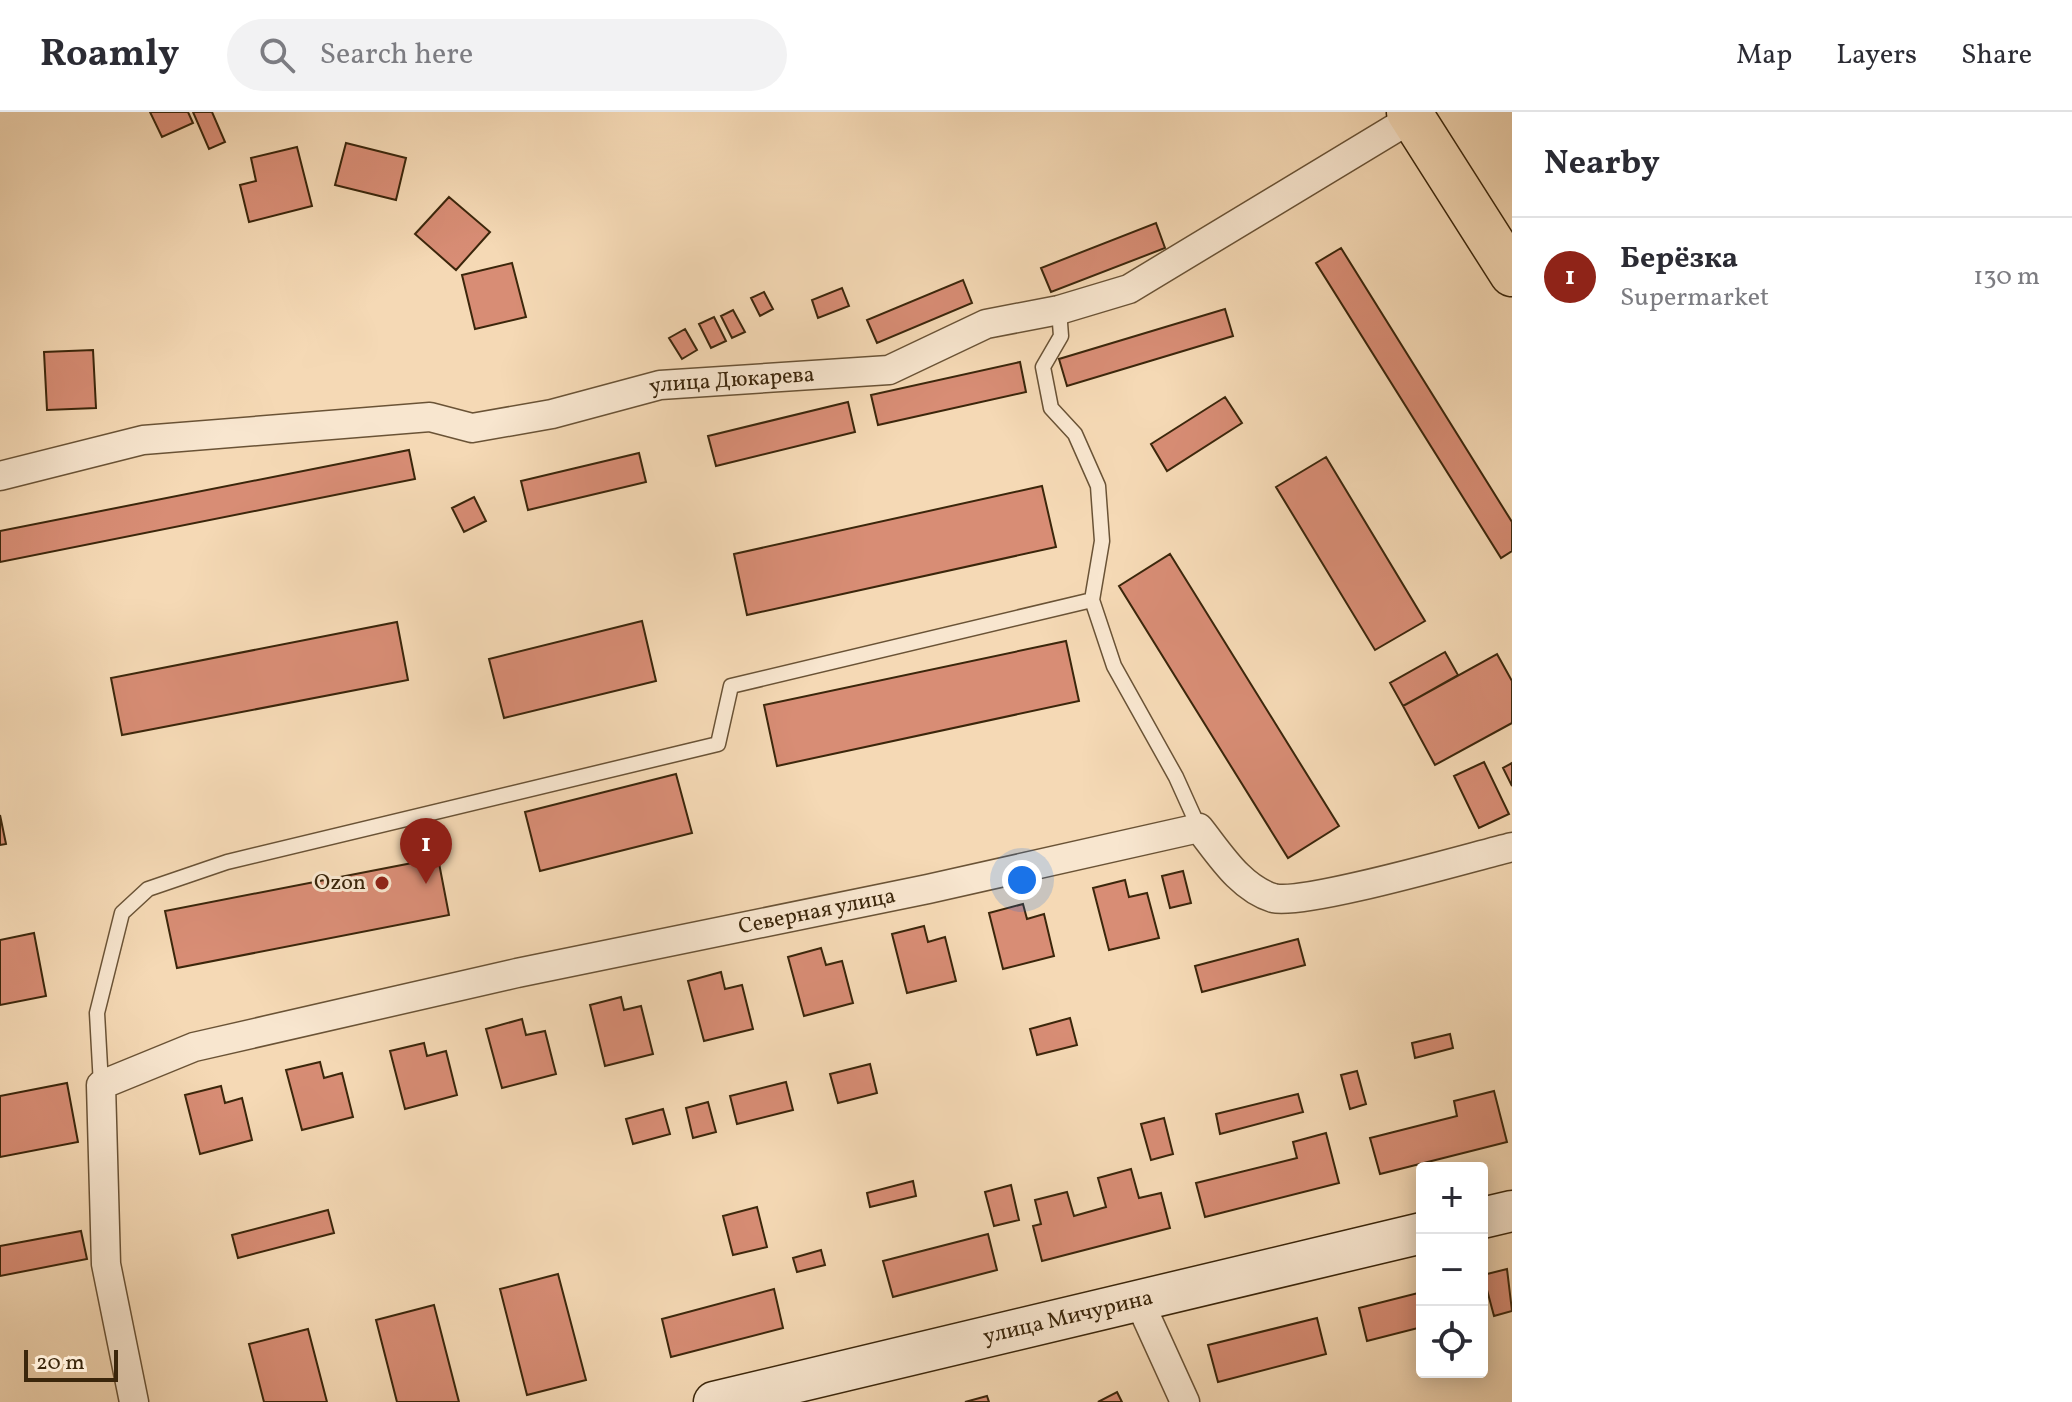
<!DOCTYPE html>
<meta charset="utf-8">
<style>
body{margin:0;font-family:Vollkorn,serif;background:#f2f2f3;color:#2b2b33}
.controls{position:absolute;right:24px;bottom:24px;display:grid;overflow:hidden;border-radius:8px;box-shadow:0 4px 20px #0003}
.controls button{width:72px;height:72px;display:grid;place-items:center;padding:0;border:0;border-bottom:2px solid #e1e1e2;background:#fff;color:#2b2b33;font:40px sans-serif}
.scale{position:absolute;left:24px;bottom:20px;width:94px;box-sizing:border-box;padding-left:8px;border:4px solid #3b260b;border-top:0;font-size:22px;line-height:28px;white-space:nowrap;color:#3b260b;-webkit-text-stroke:6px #f8e6cf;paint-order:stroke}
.you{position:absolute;left:1022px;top:768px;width:28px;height:28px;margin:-20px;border:6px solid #fff;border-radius:50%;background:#1a73e8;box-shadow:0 0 0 12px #1a73e833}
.badge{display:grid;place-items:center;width:52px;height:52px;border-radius:50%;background:#8f2418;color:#fff;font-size:26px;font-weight:700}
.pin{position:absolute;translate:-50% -66px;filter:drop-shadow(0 2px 4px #0008)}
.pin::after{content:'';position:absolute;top:42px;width:28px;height:24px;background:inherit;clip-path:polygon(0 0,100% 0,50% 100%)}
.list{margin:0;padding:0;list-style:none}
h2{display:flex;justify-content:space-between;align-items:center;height:104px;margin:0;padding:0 32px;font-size:34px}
h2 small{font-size:26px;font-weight:400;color:#7c7c81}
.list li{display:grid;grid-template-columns:52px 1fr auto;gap:24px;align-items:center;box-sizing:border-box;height:120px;padding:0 32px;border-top:2px solid #e1e1e2}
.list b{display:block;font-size:30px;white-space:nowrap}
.list p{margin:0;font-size:26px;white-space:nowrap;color:#7c7c81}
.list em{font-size:26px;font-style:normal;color:#7c7c81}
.icon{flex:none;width:44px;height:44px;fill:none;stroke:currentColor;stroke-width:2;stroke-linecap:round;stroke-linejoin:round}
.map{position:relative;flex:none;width:1512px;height:1290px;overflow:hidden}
header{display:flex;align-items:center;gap:48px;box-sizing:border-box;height:112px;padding:0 40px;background:#fff;border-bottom:2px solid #e1e1e2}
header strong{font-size:38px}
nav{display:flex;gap:44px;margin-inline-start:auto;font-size:28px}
.search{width:560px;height:72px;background:#f2f2f3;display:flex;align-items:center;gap:20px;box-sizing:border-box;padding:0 28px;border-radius:44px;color:#7c7c81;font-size:30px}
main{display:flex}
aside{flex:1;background:#fff}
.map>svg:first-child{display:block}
.building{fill:#d88d75;stroke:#3b260b;stroke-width:2}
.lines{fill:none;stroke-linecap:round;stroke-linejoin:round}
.lane-casing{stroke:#6a5336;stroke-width:17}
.street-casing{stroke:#6a5336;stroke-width:31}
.secondary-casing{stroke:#3b260b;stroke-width:43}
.primary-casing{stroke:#3b260b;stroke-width:47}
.lane{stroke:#f8e6cf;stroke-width:14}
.street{stroke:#f8e6cf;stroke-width:28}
.secondary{stroke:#f8e6cf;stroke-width:40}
.primary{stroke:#f5d9b5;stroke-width:44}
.poi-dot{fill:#8f2418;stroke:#f8e6cf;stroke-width:3}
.labels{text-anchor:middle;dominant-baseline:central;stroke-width:6;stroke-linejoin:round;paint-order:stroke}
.street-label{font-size:22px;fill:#3b260b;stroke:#f8e6cf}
.poi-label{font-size:22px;fill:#3b260b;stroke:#f8e6cf;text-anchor:end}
</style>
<header>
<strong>Roamly</strong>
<div class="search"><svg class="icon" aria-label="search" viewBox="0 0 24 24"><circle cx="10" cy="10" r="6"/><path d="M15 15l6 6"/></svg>Search here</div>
<nav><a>Map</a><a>Layers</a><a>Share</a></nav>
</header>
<main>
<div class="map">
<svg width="1512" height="1290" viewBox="0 0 1512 1290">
<rect width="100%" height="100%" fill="#f5d9b5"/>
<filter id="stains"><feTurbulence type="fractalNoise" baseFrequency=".0025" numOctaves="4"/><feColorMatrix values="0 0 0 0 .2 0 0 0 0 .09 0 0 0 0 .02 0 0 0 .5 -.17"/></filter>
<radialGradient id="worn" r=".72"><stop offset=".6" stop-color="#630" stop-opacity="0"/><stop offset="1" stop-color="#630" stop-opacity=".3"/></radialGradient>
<path class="building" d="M150,0H188L193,11L162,25Z
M193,0H212L225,30L209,37Z
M346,31L406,46L396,88L335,73Z
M297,35L312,94L249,110L240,73L256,69L251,46Z
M449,85L490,120L456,158L415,122Z
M1156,111L1165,136L1051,180L1041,156Z
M1341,136L1512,410V439L1501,446L1316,151Z
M512,151L526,205L475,217L462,163Z
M963,168L972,191L877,231L867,208Z
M842,176L849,194L818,206L812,188Z
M764,180L773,197L760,204L751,186Z
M1225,197L1233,224L1067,274L1059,247Z
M733,198L745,220L732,226L721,204Z
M714,205L726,229L711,236L699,212Z
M685,217L697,238L682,247L669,226Z
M93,238L96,296L47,298L44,240Z
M1020,250L1026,280L878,313L871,283Z
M1225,285L1242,311L1167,359L1151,332Z
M848,290L855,320L716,354L708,324Z
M409,338L415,367L0,450V419Z
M639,341L646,370L528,398L521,369Z
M1326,345L1425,509L1375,538L1276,375Z
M1042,374L1056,435L747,503L734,442Z
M474,385L486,409L464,420L452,396Z
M1170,442L1339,714L1288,746L1119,474Z
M642,509L656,569L504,606L489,547Z
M397,510L408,568L122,623L111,566Z
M1066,529L1079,589L777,654L764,593Z
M1445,540L1458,563L1403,594L1390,571Z
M1497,542L1512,569V611L1435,653L1403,594Z
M1484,650L1509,702L1479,716L1454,664Z
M1512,651V674L1503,656Z
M676,662L692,721L540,759L525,700Z
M0,703L6,732L0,733Z
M438,746L449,803L177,856L165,799Z
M1183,759L1191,791L1170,796L1162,764Z
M1125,768L1129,785L1147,781L1159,826L1109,838L1093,776Z
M1023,792L1027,807L1044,802L1054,844L1003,857L989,801Z
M924,814L928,830L945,825L956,869L907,881L892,822Z
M34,821L46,884L0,893V828Z
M1298,827L1305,853L1202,880L1195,854Z
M821,836L826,853L842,849L853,891L804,904L788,845Z
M721,860L725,877L742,873L753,917L704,929L688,869Z
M621,885L624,898L641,894L653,942L605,954L590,893Z
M1070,906L1077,933L1037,943L1030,917Z
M522,907L526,923L545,919L556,962L502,976L486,917Z
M1450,922L1453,936L1415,946L1412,931Z
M424,931L427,944L446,939L457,983L405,997L390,939Z
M320,950L324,966L342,961L353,1005L302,1018L286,958Z
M870,952L877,981L838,991L830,962Z
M1357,959L1366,992L1350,997L1341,963Z
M786,970L793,998L737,1012L730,984Z
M67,971L78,1030L0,1045V984Z
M221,974L225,991L242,986L252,1028L200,1042L185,983Z
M1494,979L1507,1030L1380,1062L1370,1026L1457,1004L1454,989Z
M1298,982L1303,1000L1220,1022L1216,1002Z
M708,990L716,1020L693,1026L686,996Z
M663,997L670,1022L633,1032L626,1007Z
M1164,1006L1173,1042L1151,1048L1141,1012Z
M1326,1021L1339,1071L1205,1105L1196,1071L1297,1046L1293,1030Z
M1131,1057L1139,1086L1161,1081L1170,1116L1042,1149L1033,1114L1041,1112L1035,1088L1067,1080L1074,1104L1106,1095L1098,1066Z
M913,1069L916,1084L870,1095L867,1081Z
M1011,1073L1019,1108L994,1114L985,1080Z
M757,1095L767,1135L733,1143L723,1104Z
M328,1098L334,1121L238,1146L232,1123Z
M81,1119L87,1147L0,1164V1134Z
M988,1122L997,1158L893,1185L883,1149Z
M821,1138L825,1153L797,1160L793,1146Z
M1507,1157L1512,1199L1494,1204L1483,1163Z
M558,1162L586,1268L527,1283L500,1177Z
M774,1177L783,1216L671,1245L662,1207Z
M1422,1180V1215L1367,1229L1359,1196Z
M434,1193L459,1290H397L376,1208Z
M1317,1206L1326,1242L1218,1270L1208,1233Z
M308,1217L327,1290H264L249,1232Z
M1117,1280L1122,1290H1098Z
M987,1284L989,1290H965Z"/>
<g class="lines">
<defs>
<path id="lane" d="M1092,488L1114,554L1176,665L1199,716
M101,973L97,901L122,801L148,777L227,750L718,632L731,574L1092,488L1102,429L1098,374L1075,322L1051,296L1043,255L1061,224L1059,198"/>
<g id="street">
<path id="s1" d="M0,364L143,328L430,305L472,316L552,302L660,273L889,258L986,212L1059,198L1129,177L1412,6"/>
<path d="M1139,1189L1185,1290"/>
<path id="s2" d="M134,1290L106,1152L101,973L194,935L517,861L928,777L1199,716C1219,741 1240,776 1273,786C1304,794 1471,745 1512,735"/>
</g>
<g id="secondary">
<path d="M1482,1106L1512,1099"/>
<path id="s3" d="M714,1290L1422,1121"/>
</g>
<path id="primary" d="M1409,0L1512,162"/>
</defs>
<use href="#lane" class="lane-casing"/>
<use href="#street" class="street-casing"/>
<use href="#secondary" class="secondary-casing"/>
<use href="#primary" class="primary-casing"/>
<use href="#lane" class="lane"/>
<use href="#street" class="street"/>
<use href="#secondary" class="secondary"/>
<use href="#primary" class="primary"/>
</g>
<circle class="poi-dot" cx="382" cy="771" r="8"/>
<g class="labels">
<g class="street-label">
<text stroke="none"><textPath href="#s1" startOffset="744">улица Дюкарева</textPath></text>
<text stroke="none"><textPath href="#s2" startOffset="1058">Северная улица</textPath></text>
<text stroke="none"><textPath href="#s3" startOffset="364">улица Мичурина</textPath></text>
</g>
<g class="poi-label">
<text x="366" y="771">Ozon</text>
</g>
</g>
<rect width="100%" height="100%" filter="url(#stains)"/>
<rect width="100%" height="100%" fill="url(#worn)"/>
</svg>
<div class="controls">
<button>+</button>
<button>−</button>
<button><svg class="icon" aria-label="locate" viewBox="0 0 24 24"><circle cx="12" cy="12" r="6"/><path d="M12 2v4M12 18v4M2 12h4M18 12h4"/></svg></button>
</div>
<div class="scale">20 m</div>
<div class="you"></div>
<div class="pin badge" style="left:426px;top:772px">1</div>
</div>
<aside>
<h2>Nearby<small></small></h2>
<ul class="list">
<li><span class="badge">1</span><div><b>Берёзка</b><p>Supermarket</p></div><em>130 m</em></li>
</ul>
</aside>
</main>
